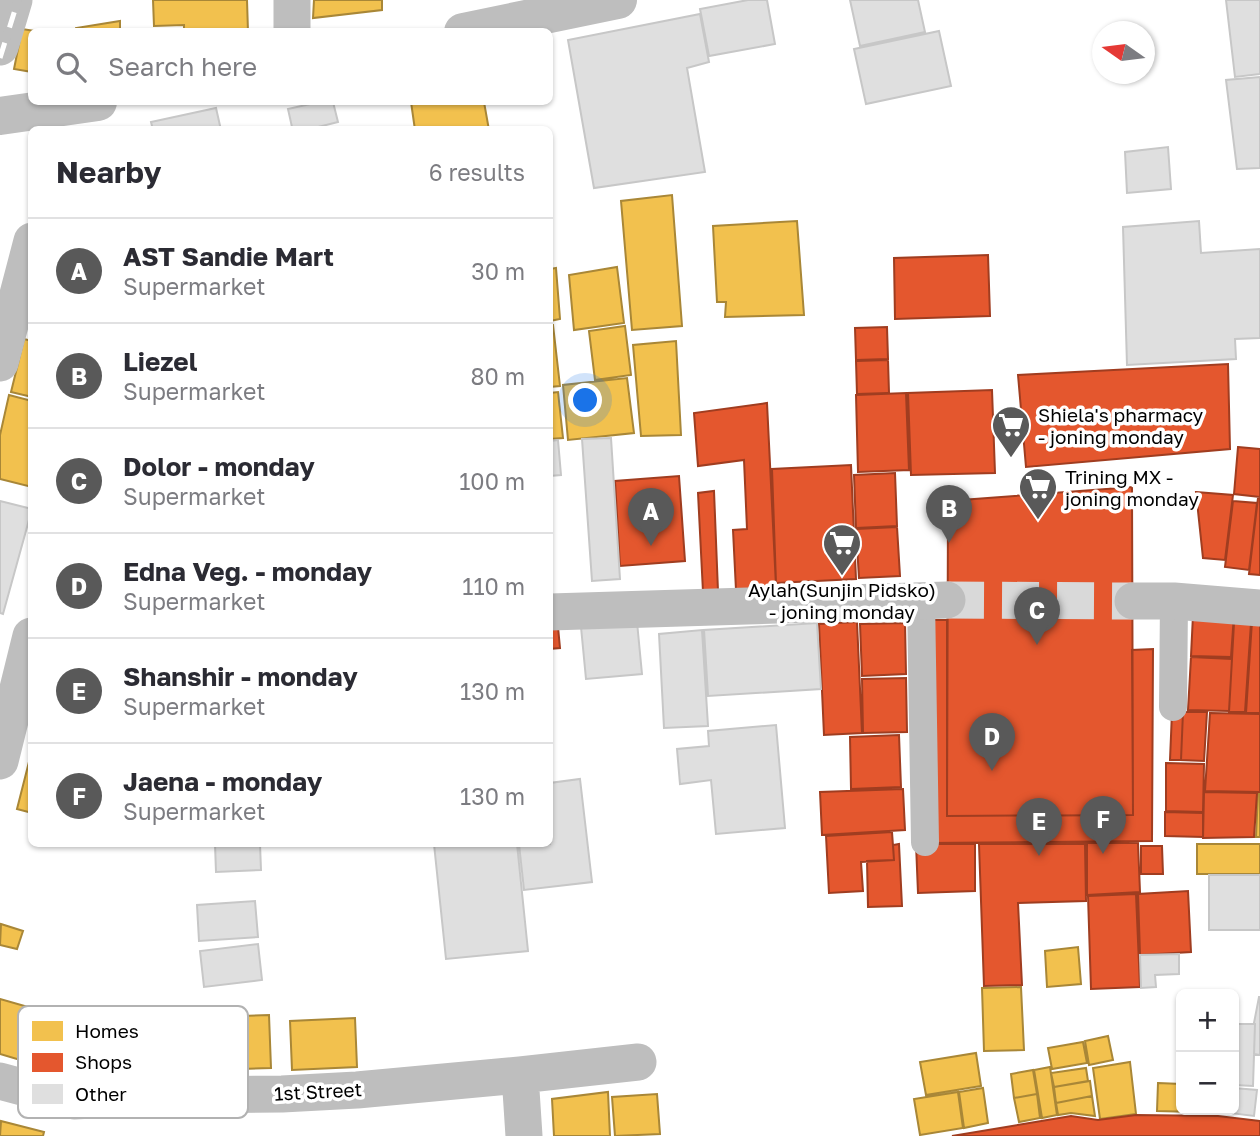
<!DOCTYPE html>
<meta charset="utf-8">
<style>
body{margin:0;font-family:"Golos Text",sans-serif;background:#f2f2f3;color:#2b2b33}
.controls{position:absolute;right:21px;bottom:21px;display:grid;overflow:hidden;border-radius:10px;box-shadow:0 2px 5px #0004}
.controls button{width:63px;height:63px;display:grid;place-items:center;padding:0;border:0;border-bottom:2px solid #e1e1e2;background:#fff;color:#2b2b33;font:35px sans-serif}
.compass{position:absolute;left:1092px;top:21px;width:63px;height:63px;border-radius:50%;background:#fff;box-shadow:0 2px 5px #0004;rotate:284deg}
.you{position:absolute;left:586px;top:401px;width:24px;height:24px;margin:-18px;border:5px solid #fff;border-radius:50%;background:#1a73e8;box-shadow:0 0 0 10px #1a73e833}
.badge{display:grid;place-items:center;width:46px;height:46px;border-radius:50%;background:#595959;color:#fff;font-size:23px;font-weight:700}
.pin{position:absolute;translate:-50% -58px;filter:drop-shadow(0 2px 4px #0008)}
.pin::after{content:'';position:absolute;top:37px;width:24px;height:21px;background:inherit;clip-path:polygon(0 0,100% 0,50% 100%)}
.list{margin:0;padding:0;list-style:none}
h2{display:flex;justify-content:space-between;align-items:center;height:91px;margin:0;padding:0 28px;font-size:30px}
h2 small{font-size:23px;font-weight:400;color:#7c7c81}
.list li{display:grid;grid-template-columns:46px 1fr auto;gap:21px;align-items:center;box-sizing:border-box;height:105px;padding:0 28px;border-top:2px solid #e1e1e2}
.list b{display:block;font-size:26px;white-space:nowrap}
.list p{margin:0;font-size:23px;white-space:nowrap;color:#7c7c81}
.list em{font-size:23px;font-style:normal;color:#7c7c81}
.icon{flex:none;width:38px;height:38px;fill:none;stroke:currentColor;stroke-width:2;stroke-linecap:round;stroke-linejoin:round}
.map{position:relative;flex:none;width:1260px;height:1136px;overflow:hidden}
.search{position:absolute;background:#fff;box-shadow:0 2px 5px #0004;left:28px;top:28px;width:525px;height:77px;display:flex;align-items:center;gap:18px;box-sizing:border-box;padding:0 24px;border-radius:10px;color:#7c7c81;font-size:26px}
.panel{position:absolute;background:#fff;box-shadow:0 2px 5px #0004;left:28px;top:126px;width:525px;height:721px;border-radius:10px}
.map>svg:first-child{display:block}
.homes{fill:#f2c14e;stroke:#a98737;stroke-width:2}
.shops{fill:#e4572e;stroke:#a03d20;stroke-width:2}
.building{fill:#dfdfdf;stroke:#c7c7c7;stroke-width:2}
.lines{fill:none;stroke-linecap:round;stroke-linejoin:round}
.minor-tunnel{stroke:#d9d9d9;stroke-width:37;stroke-dasharray:37 18;stroke-linecap:butt}
.pedestrian{stroke:#bebebe;stroke-width:28}
.minor{stroke:#bebebe;stroke-width:37}
.tertiary{stroke:#bebebe;stroke-width:38}
.rail-casing{stroke:#bebebe;stroke-width:8}
.rail{stroke:#fff;stroke-width:5;stroke-dasharray:16;stroke-linecap:butt}
.labels{text-anchor:middle;dominant-baseline:central;stroke-width:7;stroke-linejoin:round;paint-order:stroke}
.poi-label{font-size:19px;fill:#000;stroke:#fff;text-anchor:start}
.street-label{font-size:19px;fill:#000;stroke:#fff}
.key{fill:#fff;stroke:#b2b2b2;stroke-width:2}
.key-label{font-size:19px;fill:#000}
</style>
<div class="map">
<svg width="1260" height="1136" viewBox="0 0 1260 1136">
<rect width="100%" height="100%" fill="#fff"/>
<path class="homes" d="M153,0H247L248,32H184V25L154,26Z
M314,0H382V10L313,18Z
M120,21V32H76V28Z
M22,29L41,32H32V72L14,69Z
M411,102H484L489,130H415Z
M672,195L682,326L632,330L621,201Z
M797,221L804,315L725,317L726,302H717L713,226Z
M617,267L624,323L574,330L569,275Z
M556,268L560,319L550,321V269Z
M550,325H553L560,386L550,387Z
M625,326L631,375L595,380L589,331Z
M24,339L32,341V397L11,392Z
M676,341L681,435L641,436L633,345Z
M627,378L634,433L568,440L563,385Z
M558,392L563,438L550,439V393Z
M9,395L32,401V487L0,479V435Z
M32,750V813L17,809Z
M1258,793H1260V837H1256Z
M1197,844H1260V874H1197Z
M1,924L23,931L17,949L0,945Z
M1078,947L1081,984L1047,987L1045,951Z
M1021,987L1024,1050L984,1051L982,988Z
M0,999L42,1011L27,1062L0,1054Z
M269,1015L271,1068L184,1071L182,1018Z
M355,1018L357,1067L292,1070L290,1021Z
M1108,1036L1113,1060L1089,1065L1085,1041Z
M1083,1042L1087,1063L1052,1069L1048,1048Z
M976,1053L981,1086L926,1095L920,1062Z
M1130,1062L1136,1114L1100,1119L1093,1068Z
M1050,1067L1057,1115L1042,1118L1034,1070Z
M1086,1068L1088,1081L1054,1087L1051,1073Z
M1033,1070L1037,1094L1014,1098L1011,1074Z
M1090,1081L1092,1096L1056,1103L1054,1087Z
M1158,1083L1181,1084V1110H1194V1112L1157,1111Z
M983,1088L988,1123L964,1128L959,1092Z
M608,1092L610,1136H554L552,1099Z
M958,1092L963,1128L920,1135L914,1099Z
M657,1094L660,1134L615,1136L612,1097Z
M1037,1094L1040,1118L1019,1122L1014,1098Z
M1092,1096L1095,1116L1071,1113L1058,1115L1056,1103Z
M1,1121L44,1132L43,1136H0Z"/>
<path class="shops" d="M988,255L990,316L895,319L894,258Z
M887,327L888,359L856,360L855,328Z
M888,360L889,393L857,394L856,361Z
M1228,364L1230,449L1026,467L1018,375Z
M992,390L995,473L911,475L908,393Z
M906,393L909,470L858,472L856,395Z
M767,403L776,586L736,590L733,530L747,529L744,460L698,466L694,413Z
M1238,447L1260,449V497L1234,494Z
M851,465L856,579L776,583L772,469Z
M895,473L897,526L856,528L854,475Z
M679,476L685,561L620,566L615,481Z
M1132,487L1133,815L947,816L948,501Z
M714,491L718,591L703,592L698,493Z
M1196,492L1233,495L1225,560L1203,558Z
M1258,498H1260V575L1249,574Z
M1233,501L1257,503L1249,570L1225,567Z
M897,527L900,576L859,578L856,529Z
M1193,615H1234L1231,657L1191,656Z
M924,620H947V816L1133,815L1132,650L1153,649L1152,841L927,843Z
M1252,621L1260,622V713H1246Z
M857,622L862,733L824,735L819,624Z
M905,623L906,674L862,676L860,624Z
M1234,623H1251L1245,712H1229Z
M550,627H558L560,648L550,649Z
M1191,657L1232,659L1229,711L1188,710Z
M906,678L907,732L863,733L862,679Z
M1172,712H1183L1181,760H1170Z
M1183,712H1207L1204,761L1181,760Z
M1210,713L1260,714V792L1205,791Z
M899,735L901,787L851,789L850,737Z
M1166,763L1204,764L1203,812L1166,811Z
M903,789L905,830L822,835L820,792Z
M1204,792L1257,793L1254,837L1203,838Z
M1165,812L1203,813V837L1165,836Z
M892,832L894,860L861,862L863,891L829,893L826,836Z
M1087,843H1138L1140,892L1087,895Z
M899,844L902,906L868,907L867,861L894,860L893,845Z
M916,844H975V891L918,893Z
M979,844H1085L1086,901L1018,903L1022,985L984,986Z
M1141,846H1162L1163,874H1141Z
M1188,891L1191,952L1140,955L1138,894Z
M1136,894L1140,987L1091,989L1088,896Z
M1136,1115L1218,1116L1260,1121V1136H952L1071,1116L1098,1120Z"/>
<path class="building" d="M748,0H767L775,44L709,56L700,9Z
M850,0H918L925,32L860,46Z
M1226,0H1260V74L1235,77Z
M700,14L709,62L687,68L705,172L594,188L568,40Z
M939,31L951,86L866,104L854,49Z
M1260,77V168L1237,169L1226,80Z
M319,102H333L338,122L318,127V130H284L292,127L288,109Z
M216,108L221,130H153L151,122Z
M1168,147L1171,189L1127,193L1125,152Z
M1199,221L1201,253L1260,249V338L1235,339L1236,359L1127,365L1123,227Z
M611,438L620,579L592,581L582,439Z
M558,440L561,475L550,476V441Z
M0,501L32,509L3,614L0,613Z
M637,622L642,674L586,679L581,627Z
M817,623L821,689L708,696L704,630Z
M702,630L708,726L664,728L659,634Z
M776,725L785,828L716,834L711,780L680,784L677,749L709,746L708,731Z
M580,779L592,882L524,890L519,844H550V783Z
M215,844H260L261,870L216,872Z
M434,844H517L528,951L446,959Z
M1209,875H1260V930H1209Z
M255,901L258,937L199,941L197,905Z
M258,944L262,980L204,987L200,951Z
M1179,954V974L1155,975L1156,987L1141,988L1140,955Z
M1259,997H1260V1055L1254,1054L1255,1024L1254,1023Z
M1234,1024H1255L1253,1086L1234,1085Z
M1234,1088L1257,1090L1254,1116L1222,1112L1223,1110H1234Z"/>
<g class="lines">
<path class="minor-tunnel" d="M947,600L1133,601"/>
<path class="pedestrian" d="M921,600L925,842
M1173,707L1174,601"/>
<path class="minor" d="M292,32V0
M0,47L14,0
M0,363L32,241
M1133,601H1174L1260,608
M550,612L947,600
M0,761L31,636
M520,1075L524,1136
M0,1081L74,1101L186,1095L282,1094L357,1090L520,1075L638,1062"/>
<path class="tertiary" d="M463,32L618,0
M0,116L98,102"/>
<defs>
<path id="rail" d="M0,58L18,0"/>
</defs>
<use href="#rail" class="rail-casing"/>
<use href="#rail" class="rail"/>
</g>
<defs>
<symbol id="supermarket-pin" viewBox="-11 -11 22 30"><path d="M0 17L-7.5 6A9.5 9.5 0 1 1 7.5 6Z" fill="#595959" stroke="#fff"/><path d="M-6-5.5h2.5l.6 2H6L4.5 2H-2.5L-4.4-4H-6ZM-1.5 3.2a1.3 1.3 0 1 0 .1 0ZM3 3.2a1.3 1.3 0 1 0 .1 0Z" fill="#fff"/></symbol>
</defs>
<g fill-rule="evenodd">
<use href="#supermarket-pin" x="989" y="403" width="44" height="60"/>
<use href="#supermarket-pin" x="1016" y="465" width="44" height="60"/>
<use href="#supermarket-pin" x="820" y="521" width="44" height="60"/>
</g>
<g class="labels">
<g class="poi-label">
<text x="1038" y="414">Shiela's pharmacy<tspan x="1038" dy="22">- joning monday</tspan></text>
<text x="1065" y="476">Trining MX -<tspan x="1065" dy="22">joning monday</tspan></text>
<text x="842" y="589" text-anchor="middle">Aylah(Sunjin Pidsko)<tspan x="842" dy="22">- joning monday</tspan></text>
</g>
<g class="street-label">
<text transform="translate(318 1091) rotate(-3)">1st Street</text>
</g>
</g>
<rect x="18" y="1006" width="230" height="112" rx="10" class="key"/>
<rect x="32" y="1021" width="31" height="20" fill="#f2c14e"/>
<rect x="32" y="1053" width="31" height="19" fill="#e4572e"/>
<rect x="32" y="1084" width="31" height="20" fill="#dfdfdf"/>
<g class="key-label">
<text x="75" y="1038">Homes</text>
<text x="75" y="1069">Shops</text>
<text x="75" y="1101">Other</text>
</g>
</svg>
<div class="controls">
<button>+</button>
<button>−</button>
</div>
<svg class="compass" viewBox="-18 -18 36 36"><path d="M0-13l5 13h-10z" fill="#e53935"/><path d="M0 13l5-13h-10z" fill="#7c7c81"/></svg>
<div class="you"></div>
<div class="pin badge" style="left:651px;top:546px">A</div>
<div class="pin badge" style="left:949px;top:543px">B</div>
<div class="pin badge" style="left:1037px;top:645px">C</div>
<div class="pin badge" style="left:992px;top:771px">D</div>
<div class="pin badge" style="left:1039px;top:856px">E</div>
<div class="pin badge" style="left:1103px;top:854px">F</div>
<div class="search"><svg class="icon" aria-label="search" viewBox="0 0 24 24"><circle cx="10" cy="10" r="6"/><path d="M15 15l6 6"/></svg>Search here</div>
<section class="panel">
<h2>Nearby<small>6 results</small></h2>
<ul class="list">
<li><span class="badge">A</span><div><b>AST Sandie Mart</b><p>Supermarket</p></div><em>30 m</em></li>
<li><span class="badge">B</span><div><b>Liezel</b><p>Supermarket</p></div><em>80 m</em></li>
<li><span class="badge">C</span><div><b>Dolor - monday</b><p>Supermarket</p></div><em>100 m</em></li>
<li><span class="badge">D</span><div><b>Edna Veg. - monday</b><p>Supermarket</p></div><em>110 m</em></li>
<li><span class="badge">E</span><div><b>Shanshir - monday</b><p>Supermarket</p></div><em>130 m</em></li>
<li><span class="badge">F</span><div><b>Jaena - monday</b><p>Supermarket</p></div><em>130 m</em></li>
</ul>
</section>
</div>
